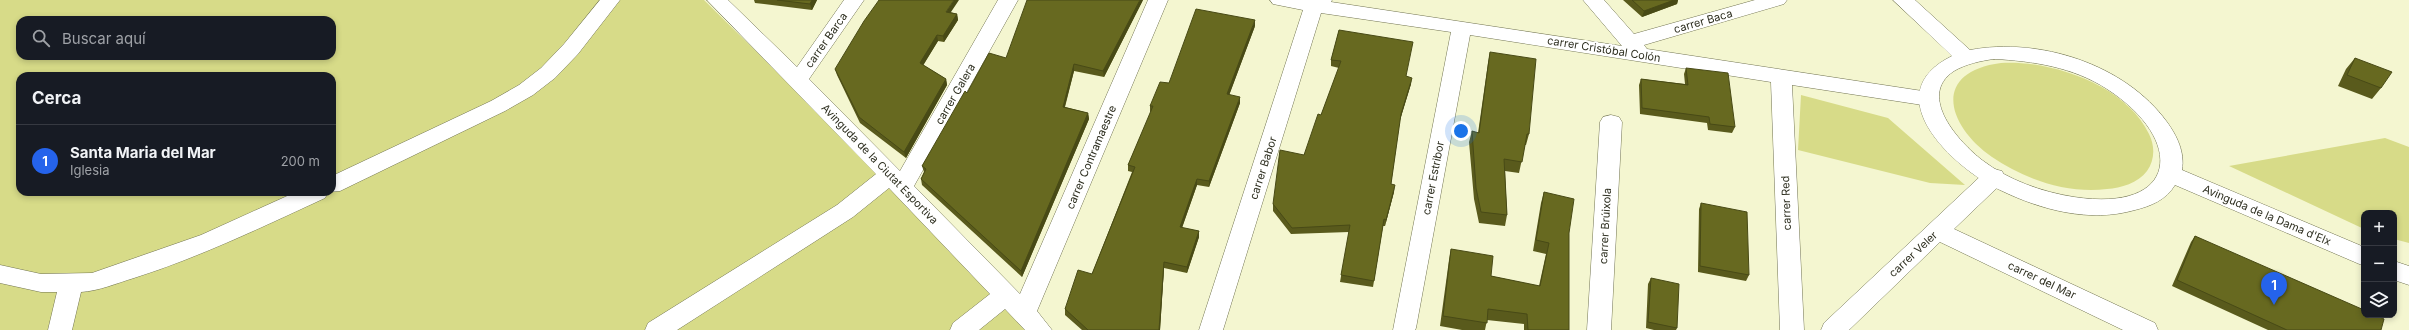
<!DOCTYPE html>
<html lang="es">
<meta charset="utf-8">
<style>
body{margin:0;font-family:Inter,sans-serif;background:#242831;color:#f1f3f6}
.controls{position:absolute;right:12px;bottom:12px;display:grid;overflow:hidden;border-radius:8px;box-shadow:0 2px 6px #0003}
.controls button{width:36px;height:36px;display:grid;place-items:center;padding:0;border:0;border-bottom:1px solid #363941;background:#171b24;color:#f1f3f6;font:20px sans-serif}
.you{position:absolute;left:1461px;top:131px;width:14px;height:14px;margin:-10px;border:3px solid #fff;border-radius:50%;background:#1a73e8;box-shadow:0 0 0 6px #1a73e833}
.badge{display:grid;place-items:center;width:26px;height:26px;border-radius:50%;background:#2563eb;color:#fff;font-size:13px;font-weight:700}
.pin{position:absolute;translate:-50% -33px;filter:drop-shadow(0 1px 2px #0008)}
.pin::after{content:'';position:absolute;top:21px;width:14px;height:12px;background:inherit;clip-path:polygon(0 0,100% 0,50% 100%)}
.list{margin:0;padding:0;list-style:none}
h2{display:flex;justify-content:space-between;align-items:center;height:52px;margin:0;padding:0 16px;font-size:17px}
h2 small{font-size:13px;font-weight:400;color:#9ea1a6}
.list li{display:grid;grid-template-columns:26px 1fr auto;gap:12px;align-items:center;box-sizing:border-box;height:72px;padding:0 16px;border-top:1px solid #363941}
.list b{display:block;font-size:15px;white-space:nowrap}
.list p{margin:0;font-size:13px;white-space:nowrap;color:#9ea1a6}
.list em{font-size:13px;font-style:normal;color:#9ea1a6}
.icon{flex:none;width:22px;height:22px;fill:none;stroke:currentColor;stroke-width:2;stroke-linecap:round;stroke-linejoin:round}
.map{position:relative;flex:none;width:2409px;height:330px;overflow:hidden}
.search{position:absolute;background:#171b24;box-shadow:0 2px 6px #0003;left:16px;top:16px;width:320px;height:44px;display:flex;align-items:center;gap:10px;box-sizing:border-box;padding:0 14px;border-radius:12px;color:#9ea1a6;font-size:15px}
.panel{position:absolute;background:#171b24;box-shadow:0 2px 6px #0003;left:16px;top:72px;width:320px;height:124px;border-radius:12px}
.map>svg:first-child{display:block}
.green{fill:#d7db88;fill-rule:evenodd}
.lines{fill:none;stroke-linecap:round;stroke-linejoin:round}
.minor-casing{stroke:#737553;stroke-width:1}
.tertiary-casing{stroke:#737553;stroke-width:1}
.minor{fill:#fff;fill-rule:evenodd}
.tertiary{fill:#fff;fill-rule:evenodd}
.wall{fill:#595a1c}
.shaded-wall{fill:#484a16}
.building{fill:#676920;stroke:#484a16}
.labels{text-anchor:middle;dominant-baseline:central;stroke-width:4;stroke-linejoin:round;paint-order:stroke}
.street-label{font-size:11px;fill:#2d2e1f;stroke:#fff}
</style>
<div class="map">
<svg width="2409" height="330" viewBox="0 0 2409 330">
<rect width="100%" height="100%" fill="#f4f6d0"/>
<path class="green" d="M0,0H704L1038,330H0ZM20,20H332V56H20ZM20,76H332V192H20Z
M2001,63C2051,60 2126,85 2149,134C2155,146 2155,160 2147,171C2138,183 2121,188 2107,189C2067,194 2024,179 1992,157C1947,126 1931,72 2001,63Z
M1801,95L1888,118L1965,185L1930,183L1798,150Z
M2385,138L2409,147V243L2394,239V213H2364V229L2229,166Z"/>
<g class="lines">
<defs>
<path id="minor" d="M600,0H620L578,54L555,78L533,95L505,111L340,191L328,192L325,198C262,227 200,257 134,278C117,283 99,291 81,292L72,330H48L57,292H41L0,283V265L41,274L92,273L201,235L296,192H332V176L491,101L519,85L541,68L564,44Z
M707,0H728L797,67L844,0H864L809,79L900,171L998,0H1018L914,186L1020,294L1148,0H1168L1037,311L1052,330H1025L1005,309L979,330H950L953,323L990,294L889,188L853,217L677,330H645L648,323L837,205L876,174Z
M1270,0H1332L1331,2L1622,46L1583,0H1604L1634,34L1755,0H1787L1784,4L1644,45L1647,49L1929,92L1936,94L1939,99L1936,104L1929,106L1792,85L1804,330H1780L1771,82L1470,35L1416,328L1415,330H1393L1451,32L1321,13L1223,330H1199L1303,10L1273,4Z
M1611,115L1619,117L1622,122L1611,330H1587L1600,122L1603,117Z
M1994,169L2002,171L2005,177L2002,183L1954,229L2155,323L2158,330H2123L1940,242L1849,330H1821L1824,323L1986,171Z"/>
<path id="tertiary" d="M1893,0H1915L1970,50C2039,37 2125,64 2167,122C2177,136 2185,152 2182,170L2364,247V266L2175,185C2166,200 2151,206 2135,210C2090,223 2041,210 2000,190C1953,168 1874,94 1952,56ZM1994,59C2033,61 2073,67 2107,89C2186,140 2179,213 2074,197C2042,192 2008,180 1982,160C1960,143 1916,96 1954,71C1966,64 1980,61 1994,59Z
M2394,261L2409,266V285L2394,280Z"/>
</defs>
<use href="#minor" class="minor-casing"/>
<use href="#tertiary" class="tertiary-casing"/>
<use href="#minor" class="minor"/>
<use href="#tertiary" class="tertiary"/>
</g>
<path class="wall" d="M754,0H817L812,10L755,3Z
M1143,0L1104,77L1074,71L1065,107L1088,113L1089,119L1022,277L922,185L921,179L924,172L922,166L967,93L1006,58Z
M1623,0H1678L1677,4L1642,17Z
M950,12L957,14L958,20L944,42L938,41L923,65L946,79L947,85L906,158L860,123L837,75L835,69Z
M1255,26L1229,95L1240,103L1209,187L1197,185L1182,228L1199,231V237L1187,273L1164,268L1160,330H1082L1065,315V309L1092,274L1132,172L1128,171V165L1151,112H1150V106L1169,83Z
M1339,30L1406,76L1411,84L1400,120L1391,184L1394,192L1385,226H1383L1373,287L1340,282L1349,232L1291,234L1273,211V204L1304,155L1321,115L1339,68L1331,66V60Z
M1490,52L1529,134L1526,145H1525L1519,173L1505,171L1507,215L1505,226L1479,223L1474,199L1469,142L1472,131L1478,133L1488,63Z
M2355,58L2381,88L2372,99L2338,86L2346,69Z
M1686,68L1735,127L1732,133L1708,130L1707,123L1640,114L1639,85L1641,79L1685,84L1684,74Z
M1544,192L1569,233V330H1524V324L1487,320L1485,330H1462L1440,326L1449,260L1451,249L1491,276L1539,286L1546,254L1533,251L1541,203Z
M1701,203L1749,275L1746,281L1698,272L1699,209Z
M2195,236L2381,330H2268L2172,286L2191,242Z
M1651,278L1677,328L1676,330H1654L1646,328L1648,284Z"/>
<path class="shaded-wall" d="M812,0H817L812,10L810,4Z
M954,0H959L947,18L946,12Z
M1140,0H1143L1104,77L1103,71Z
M1674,0H1678L1677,4L1642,17L1644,11Z
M957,14L958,20L944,42L943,36Z
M1255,20V26L1227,101V94Z
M937,35L938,41L921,69L920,63Z
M1074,64V71L1063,113V107Z
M1412,78L1411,84L1400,120L1401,114Z
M946,79L947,85L906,158L904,152Z
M1240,97V103L1209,187V181Z
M1088,113L1089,119L1022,277L1021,271Z
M1197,179V185L1180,233V227Z
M1395,185L1394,192L1385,226L1386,220Z
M1199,231V237L1187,273V267Z
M1164,262V268L1160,330H1159Z"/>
<path class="building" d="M777,0H812L810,4Z
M879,0H954L946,12L957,14L943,36L937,35L920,63L946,79L904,152L859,117L835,69L864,21Z
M1027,0H1140L1103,71L1074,64L1063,107L1088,113L1021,271L921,179L926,169L922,166L965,91L967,93L989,53L1006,58Z
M1632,0H1674L1644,11Z
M1196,9L1255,20L1227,94L1240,97L1209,181L1197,179L1180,227L1199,231L1187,267L1164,262L1159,330H1088L1065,309L1078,270L1092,274L1135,167L1128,165L1153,106H1150L1160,82L1169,83Z
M1339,30L1413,42L1406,76L1412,78L1401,114L1391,184L1395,185L1386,220L1384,219L1374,281L1341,275L1350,225L1292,228L1273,204L1280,150L1304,155L1318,114L1321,115L1341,61L1331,60Z
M1490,52L1536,59L1529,134H1527L1522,162L1504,159L1507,215L1481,212L1476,188L1472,131L1479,133Z
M2355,58L2392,72L2381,88L2347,75Z
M1686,68L1728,73L1735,127L1710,124L1709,117L1642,108L1641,79L1688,85Z
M1544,192L1574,199L1569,233V330H1528L1527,314L1488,309L1487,323L1443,316L1451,249L1493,256L1491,276L1540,286L1549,243L1536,240Z
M1701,203L1747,212L1749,275L1700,266Z
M2195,236L2364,310V315H2376L2384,319L2381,330H2287L2177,280Z
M1651,278L1679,284L1677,328L1648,322Z"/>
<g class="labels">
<g class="street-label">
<text transform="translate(1703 21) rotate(-16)">carrer Baca</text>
<text transform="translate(826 40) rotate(-55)">carrer Barca</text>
<text transform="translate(1604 49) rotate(9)">carrer Cristóbal Colón</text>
<text transform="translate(955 94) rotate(-60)">carrer Galera</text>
<text transform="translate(1091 157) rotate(-67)">carrer Contramaestre</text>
<text transform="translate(880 164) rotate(46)">Avinguda de la Ciutat Esportiva</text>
<text transform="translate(1263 168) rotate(-72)">carrer Babor</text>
<text transform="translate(1433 178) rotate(-79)">carrer Estribor</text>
<text transform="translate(1786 203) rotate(-92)">carrer Red</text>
<text transform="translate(2267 215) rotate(23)">Avinguda de la Dama d'Elx</text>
<text transform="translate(1605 226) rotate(-87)">carrer Brúixola</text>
<text transform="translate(1913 254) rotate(-43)">carrer Veler</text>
<text transform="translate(2042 280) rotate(25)">carrer del Mar</text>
</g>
</g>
</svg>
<div class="controls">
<button>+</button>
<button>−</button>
<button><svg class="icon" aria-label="layers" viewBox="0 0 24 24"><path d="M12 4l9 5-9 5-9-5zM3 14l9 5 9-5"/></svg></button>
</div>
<div class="you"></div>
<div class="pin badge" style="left:2274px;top:305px">1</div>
<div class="search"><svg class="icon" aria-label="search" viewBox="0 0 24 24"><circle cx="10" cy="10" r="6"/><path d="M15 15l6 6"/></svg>Buscar aquí</div>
<section class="panel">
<h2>Cerca<small></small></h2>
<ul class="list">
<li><span class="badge">1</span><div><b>Santa Maria del Mar</b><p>Iglesia</p></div><em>200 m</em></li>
</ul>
</section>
</div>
